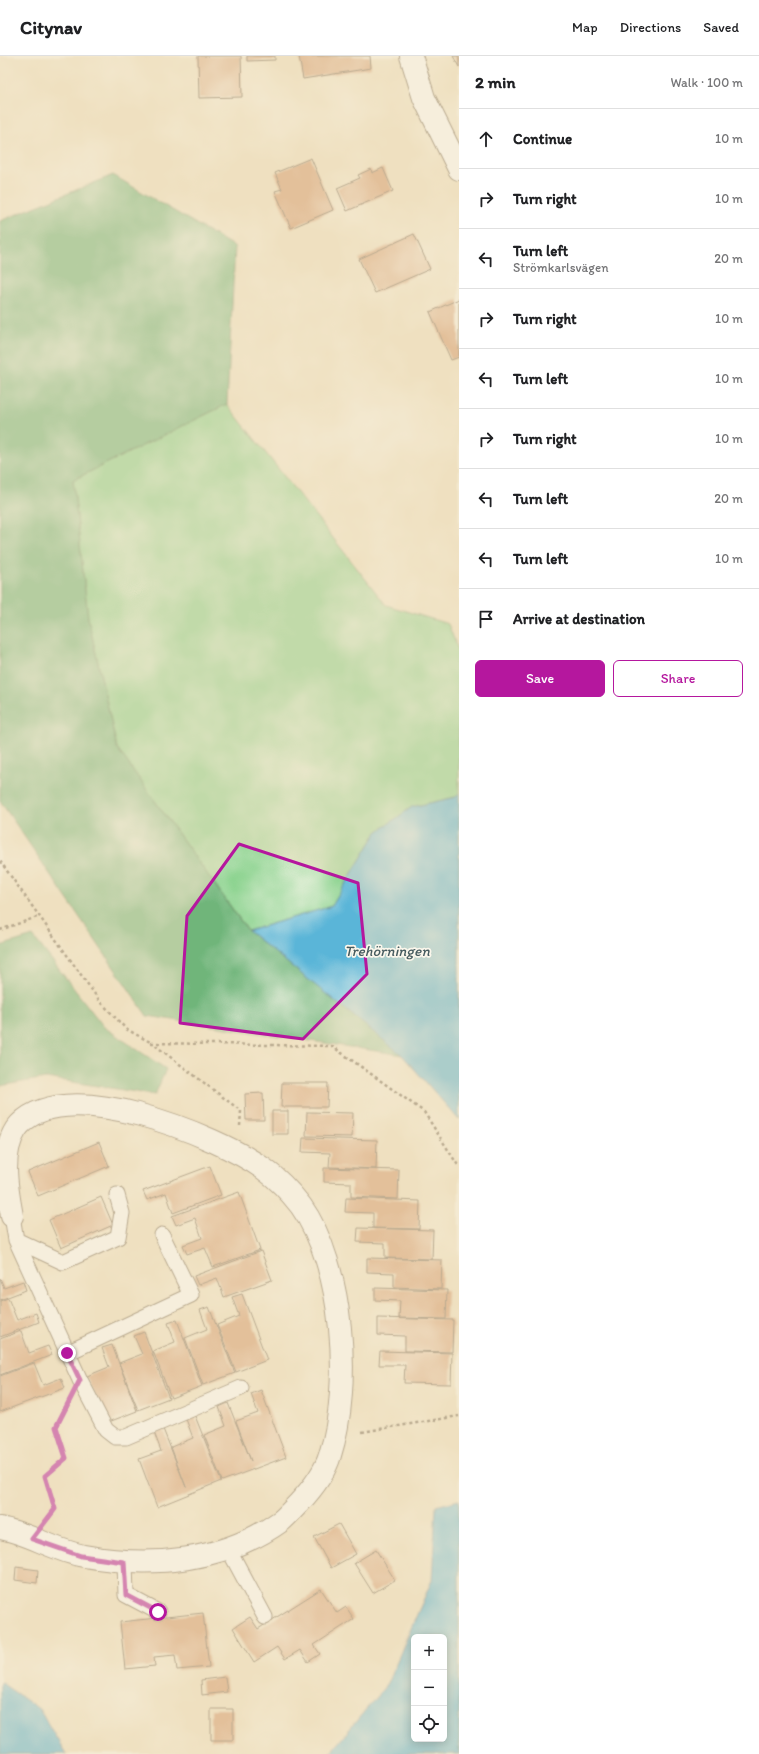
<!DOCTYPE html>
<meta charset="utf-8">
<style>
body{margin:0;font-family:Itim,sans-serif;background:#f2f2f2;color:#202124}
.controls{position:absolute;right:12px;bottom:12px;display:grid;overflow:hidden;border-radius:6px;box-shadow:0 2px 10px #0003}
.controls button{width:36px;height:36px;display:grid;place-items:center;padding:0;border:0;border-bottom:1px solid #e0e0e0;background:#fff;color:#202124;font:20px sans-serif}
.stop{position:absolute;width:12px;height:12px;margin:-9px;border:3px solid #b5179e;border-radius:50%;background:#fff}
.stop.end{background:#b5179e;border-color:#fff;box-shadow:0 1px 4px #0008}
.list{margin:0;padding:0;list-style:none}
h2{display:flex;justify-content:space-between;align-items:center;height:52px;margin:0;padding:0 16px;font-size:17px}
h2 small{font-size:13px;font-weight:400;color:#757577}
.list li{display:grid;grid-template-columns:26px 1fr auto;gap:12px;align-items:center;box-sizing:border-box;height:60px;padding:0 16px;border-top:1px solid #e0e0e0}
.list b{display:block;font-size:15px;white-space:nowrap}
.list p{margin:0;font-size:13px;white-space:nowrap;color:#757577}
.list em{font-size:13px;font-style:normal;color:#757577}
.actions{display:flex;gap:8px;padding:12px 16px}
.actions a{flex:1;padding:9px 0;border:1px solid #b5179e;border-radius:6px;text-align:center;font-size:14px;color:#b5179e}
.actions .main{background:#b5179e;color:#fff}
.icon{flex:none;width:22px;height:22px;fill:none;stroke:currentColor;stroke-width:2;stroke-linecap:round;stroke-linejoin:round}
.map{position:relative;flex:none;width:459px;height:1698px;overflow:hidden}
header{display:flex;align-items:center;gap:24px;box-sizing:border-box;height:56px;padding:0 20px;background:#fff;border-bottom:1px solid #e0e0e0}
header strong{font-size:19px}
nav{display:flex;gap:22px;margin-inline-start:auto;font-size:14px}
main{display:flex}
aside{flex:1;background:#fff}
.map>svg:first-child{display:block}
.green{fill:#8bd38f;stroke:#637e56}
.forest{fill:#70b57a;stroke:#56704c}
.water{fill:#5ab5d8;stroke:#4a707b;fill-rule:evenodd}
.building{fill:#d5996d}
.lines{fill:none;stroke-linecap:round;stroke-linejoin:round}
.service-casing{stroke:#7a6a57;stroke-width:17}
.minor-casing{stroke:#7a6a57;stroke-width:24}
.path{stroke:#7a6a57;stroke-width:2.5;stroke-dasharray:3 3;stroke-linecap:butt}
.service{stroke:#fff;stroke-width:15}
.minor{stroke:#fff;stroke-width:22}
.route{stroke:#b5179e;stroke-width:5}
.marked{fill:none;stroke:#b5179e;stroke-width:3;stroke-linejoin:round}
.labels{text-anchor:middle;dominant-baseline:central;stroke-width:3.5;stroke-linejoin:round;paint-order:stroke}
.water-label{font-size:15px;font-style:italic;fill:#465b5f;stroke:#fbf7ec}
</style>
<header>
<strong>Citynav</strong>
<nav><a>Map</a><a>Directions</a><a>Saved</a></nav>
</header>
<main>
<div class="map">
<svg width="459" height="1698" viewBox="0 0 459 1698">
<rect width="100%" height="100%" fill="#fbf7ec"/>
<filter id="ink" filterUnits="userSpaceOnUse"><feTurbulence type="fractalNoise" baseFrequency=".025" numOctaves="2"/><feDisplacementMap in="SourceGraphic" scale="8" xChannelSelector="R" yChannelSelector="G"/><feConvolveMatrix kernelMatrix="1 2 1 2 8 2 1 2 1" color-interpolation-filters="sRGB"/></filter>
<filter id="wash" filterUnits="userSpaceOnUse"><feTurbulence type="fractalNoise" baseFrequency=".012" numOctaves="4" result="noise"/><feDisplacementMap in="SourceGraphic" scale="16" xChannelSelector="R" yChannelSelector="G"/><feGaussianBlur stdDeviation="0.9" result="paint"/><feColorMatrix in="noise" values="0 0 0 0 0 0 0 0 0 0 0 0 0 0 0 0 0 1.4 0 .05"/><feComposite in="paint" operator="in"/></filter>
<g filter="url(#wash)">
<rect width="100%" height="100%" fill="#efe0c0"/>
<path class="green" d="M227,348L386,549L448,568L459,596V738L456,741L412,751L377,776L332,850L248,875L117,692L88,562L73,424Z"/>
<path class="forest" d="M113,119L235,191L227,348L73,424L88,562L117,692L248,875L402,999L147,960L0,745V165Z
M33,880L104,971L166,1013L155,1039L46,1022L0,1030V890Z"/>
<path class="water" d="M459,738V1064L402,999L248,875L332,850L377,776L412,751L456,741Z
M459,1444V1698H329L387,1628L432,1524L436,1450ZM414,1581H444V1683H414Z
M0,1626L39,1653L66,1698H0Z"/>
<g id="blocks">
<path class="building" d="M198,0H241L242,41L199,42Z
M247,0H275V4L247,5Z
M299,0H370L371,12L303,23Z
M453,0H459V11Z
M311,102L333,154L291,172L275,135L282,133L275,117Z
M383,112L393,135L347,155L337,132L360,122L358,119L371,113L372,117Z
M414,178L430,213L375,237L359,203Z
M459,243V301L451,304L430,256Z
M282,1027H328L327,1051H281Z
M263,1037L264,1064H246L245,1038Z
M272,1055H288V1078H272Z
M307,1056L353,1057L352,1081L306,1080Z
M303,1082L377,1084L376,1113L329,1111L330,1097L302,1096Z
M99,1086L109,1110L38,1140L28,1116Z
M210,1110L221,1139L173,1157L166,1137L147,1144L143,1135Z
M324,1112L399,1114L398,1143L351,1141V1127L324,1126Z
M239,1136L260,1194L213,1211L205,1192L187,1198L183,1189L202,1182L195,1162L176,1169L172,1160Z
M101,1141L113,1169L61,1192L49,1164Z
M346,1142L420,1145L419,1173L373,1172V1157L345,1156Z
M358,1172L433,1174L432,1203L385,1202V1187L357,1186Z
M261,1195L272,1224L224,1241L217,1222L198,1229L194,1220Z
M367,1202L442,1204L441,1233L394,1231V1217L367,1216Z
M0,1222L4,1232L23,1225L26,1234L0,1244Z
M375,1232L447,1234L446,1263L399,1262L400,1245L375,1244Z
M242,1238L267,1304L236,1316L217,1269L239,1260L232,1241Z
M8,1242L17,1264L36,1257L39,1266L0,1281V1245Z
M209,1251L235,1317L203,1329L185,1282L207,1273L200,1254Z
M378,1262L453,1264L452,1296L405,1295V1280L378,1279Z
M177,1264L202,1330L171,1342L153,1295L175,1286L168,1267Z
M21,1275L29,1297L48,1290L52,1299L0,1319V1283Z
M144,1276L169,1342L138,1354L119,1307L142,1298L134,1280Z
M112,1289L137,1355L106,1367L87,1320L109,1311L102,1292Z
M380,1295L452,1297L451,1328L404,1327L405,1309H379Z
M34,1307L43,1329L61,1322L65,1332L0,1356V1320Z
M261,1334L286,1401L222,1425L204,1379L226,1370L219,1351L228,1347L251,1405L236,1365L258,1357L251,1338Z
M195,1360L221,1425L157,1451L139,1403L161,1395L154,1376L163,1373L186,1431L171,1391L193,1382L186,1363Z
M339,1468L356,1498L331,1512L314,1481Z
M376,1494L395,1524L373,1537L354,1507Z
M16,1511L38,1514L37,1527L15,1524Z
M321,1533L337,1557L346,1551L354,1563L314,1589L320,1598L308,1606L300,1594L285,1603L277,1591L254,1606L233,1572L250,1561L258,1573Z
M203,1557L209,1611L177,1614L175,1599L154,1601L155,1610L125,1613L120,1566Z
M225,1621L227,1636L202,1639L201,1624Z
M211,1653H233V1684H211Z"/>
</g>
</g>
<g filter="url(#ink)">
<use href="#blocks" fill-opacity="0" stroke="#7a6a57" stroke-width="1"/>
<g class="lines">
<defs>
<path id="service" d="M12,1160L16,1184L80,1324L106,1374L115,1381H126L241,1332
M16,1184L63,1206L118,1181L122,1157L117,1139
M67,1297L191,1239L162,1179
M228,1492L265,1561
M125,1506L126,1539L158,1556"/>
<path id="minor" d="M411,0L424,42L459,113
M0,1472C29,1477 55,1495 84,1500C151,1512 224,1506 281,1465C287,1460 293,1453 299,1447C312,1433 325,1417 330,1399C352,1330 344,1210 301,1150C291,1137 278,1123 264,1113C218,1080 59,1014 16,1073C0,1098 7,1133 12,1160"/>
</defs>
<use href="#service" class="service-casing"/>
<use href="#minor" class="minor-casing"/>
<path class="path" d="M0,805L99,944L126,973L152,987
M0,874L40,860
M240,1070L241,1055L152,987L332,990L424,1056L459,1111
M362,1376L459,1360
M48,1462L55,1453L45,1420L66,1402L56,1371L68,1348"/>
<use href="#service" class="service"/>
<use href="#minor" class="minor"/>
</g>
</g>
<g class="lines" filter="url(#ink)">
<path class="route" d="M67,1297L80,1324L56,1371L66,1402L45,1420L55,1453L32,1483L81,1500L124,1506L126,1539L158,1556"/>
</g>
<path d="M0 0H459V1698H0ZM239,788L358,827L367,918L303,983L180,967L187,860Z" fill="#efe0c0" fill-opacity=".55" fill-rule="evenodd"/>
<path class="marked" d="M239,788L358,827L367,918L303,983L180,967L187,860Z"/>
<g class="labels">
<g class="water-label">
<text x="387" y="895">Trehörningen</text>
</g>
</g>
</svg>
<div class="controls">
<button>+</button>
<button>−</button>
<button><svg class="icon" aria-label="locate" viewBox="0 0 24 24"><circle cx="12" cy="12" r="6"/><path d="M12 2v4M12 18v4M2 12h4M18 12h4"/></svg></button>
</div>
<div class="stop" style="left:158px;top:1556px"></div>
<div class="stop end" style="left:67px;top:1297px"></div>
</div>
<aside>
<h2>2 min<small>Walk · 100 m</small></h2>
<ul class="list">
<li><svg class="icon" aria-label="ahead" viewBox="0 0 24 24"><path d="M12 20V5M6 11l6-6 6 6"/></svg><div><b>Continue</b></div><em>10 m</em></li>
<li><svg class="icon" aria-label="right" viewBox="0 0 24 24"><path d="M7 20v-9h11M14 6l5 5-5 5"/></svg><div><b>Turn right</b></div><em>10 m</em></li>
<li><svg class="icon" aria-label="left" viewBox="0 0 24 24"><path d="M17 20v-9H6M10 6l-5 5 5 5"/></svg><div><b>Turn left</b><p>Strömkarlsvägen</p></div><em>20 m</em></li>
<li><svg class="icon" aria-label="right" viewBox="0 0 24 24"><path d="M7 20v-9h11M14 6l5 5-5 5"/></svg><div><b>Turn right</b></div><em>10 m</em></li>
<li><svg class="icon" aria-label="left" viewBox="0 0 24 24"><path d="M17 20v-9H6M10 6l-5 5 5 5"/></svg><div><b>Turn left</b></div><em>10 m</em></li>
<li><svg class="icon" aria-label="right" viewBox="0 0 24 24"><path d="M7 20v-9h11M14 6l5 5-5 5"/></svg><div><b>Turn right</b></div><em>10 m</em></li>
<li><svg class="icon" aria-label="left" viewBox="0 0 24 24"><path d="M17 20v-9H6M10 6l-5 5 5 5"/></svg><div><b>Turn left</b></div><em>20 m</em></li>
<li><svg class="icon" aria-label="left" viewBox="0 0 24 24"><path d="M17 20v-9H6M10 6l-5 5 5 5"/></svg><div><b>Turn left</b></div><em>10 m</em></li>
<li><svg class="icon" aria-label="arrive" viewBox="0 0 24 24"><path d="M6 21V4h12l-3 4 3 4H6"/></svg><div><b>Arrive at destination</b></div></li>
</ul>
<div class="actions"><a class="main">Save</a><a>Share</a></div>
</aside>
</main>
